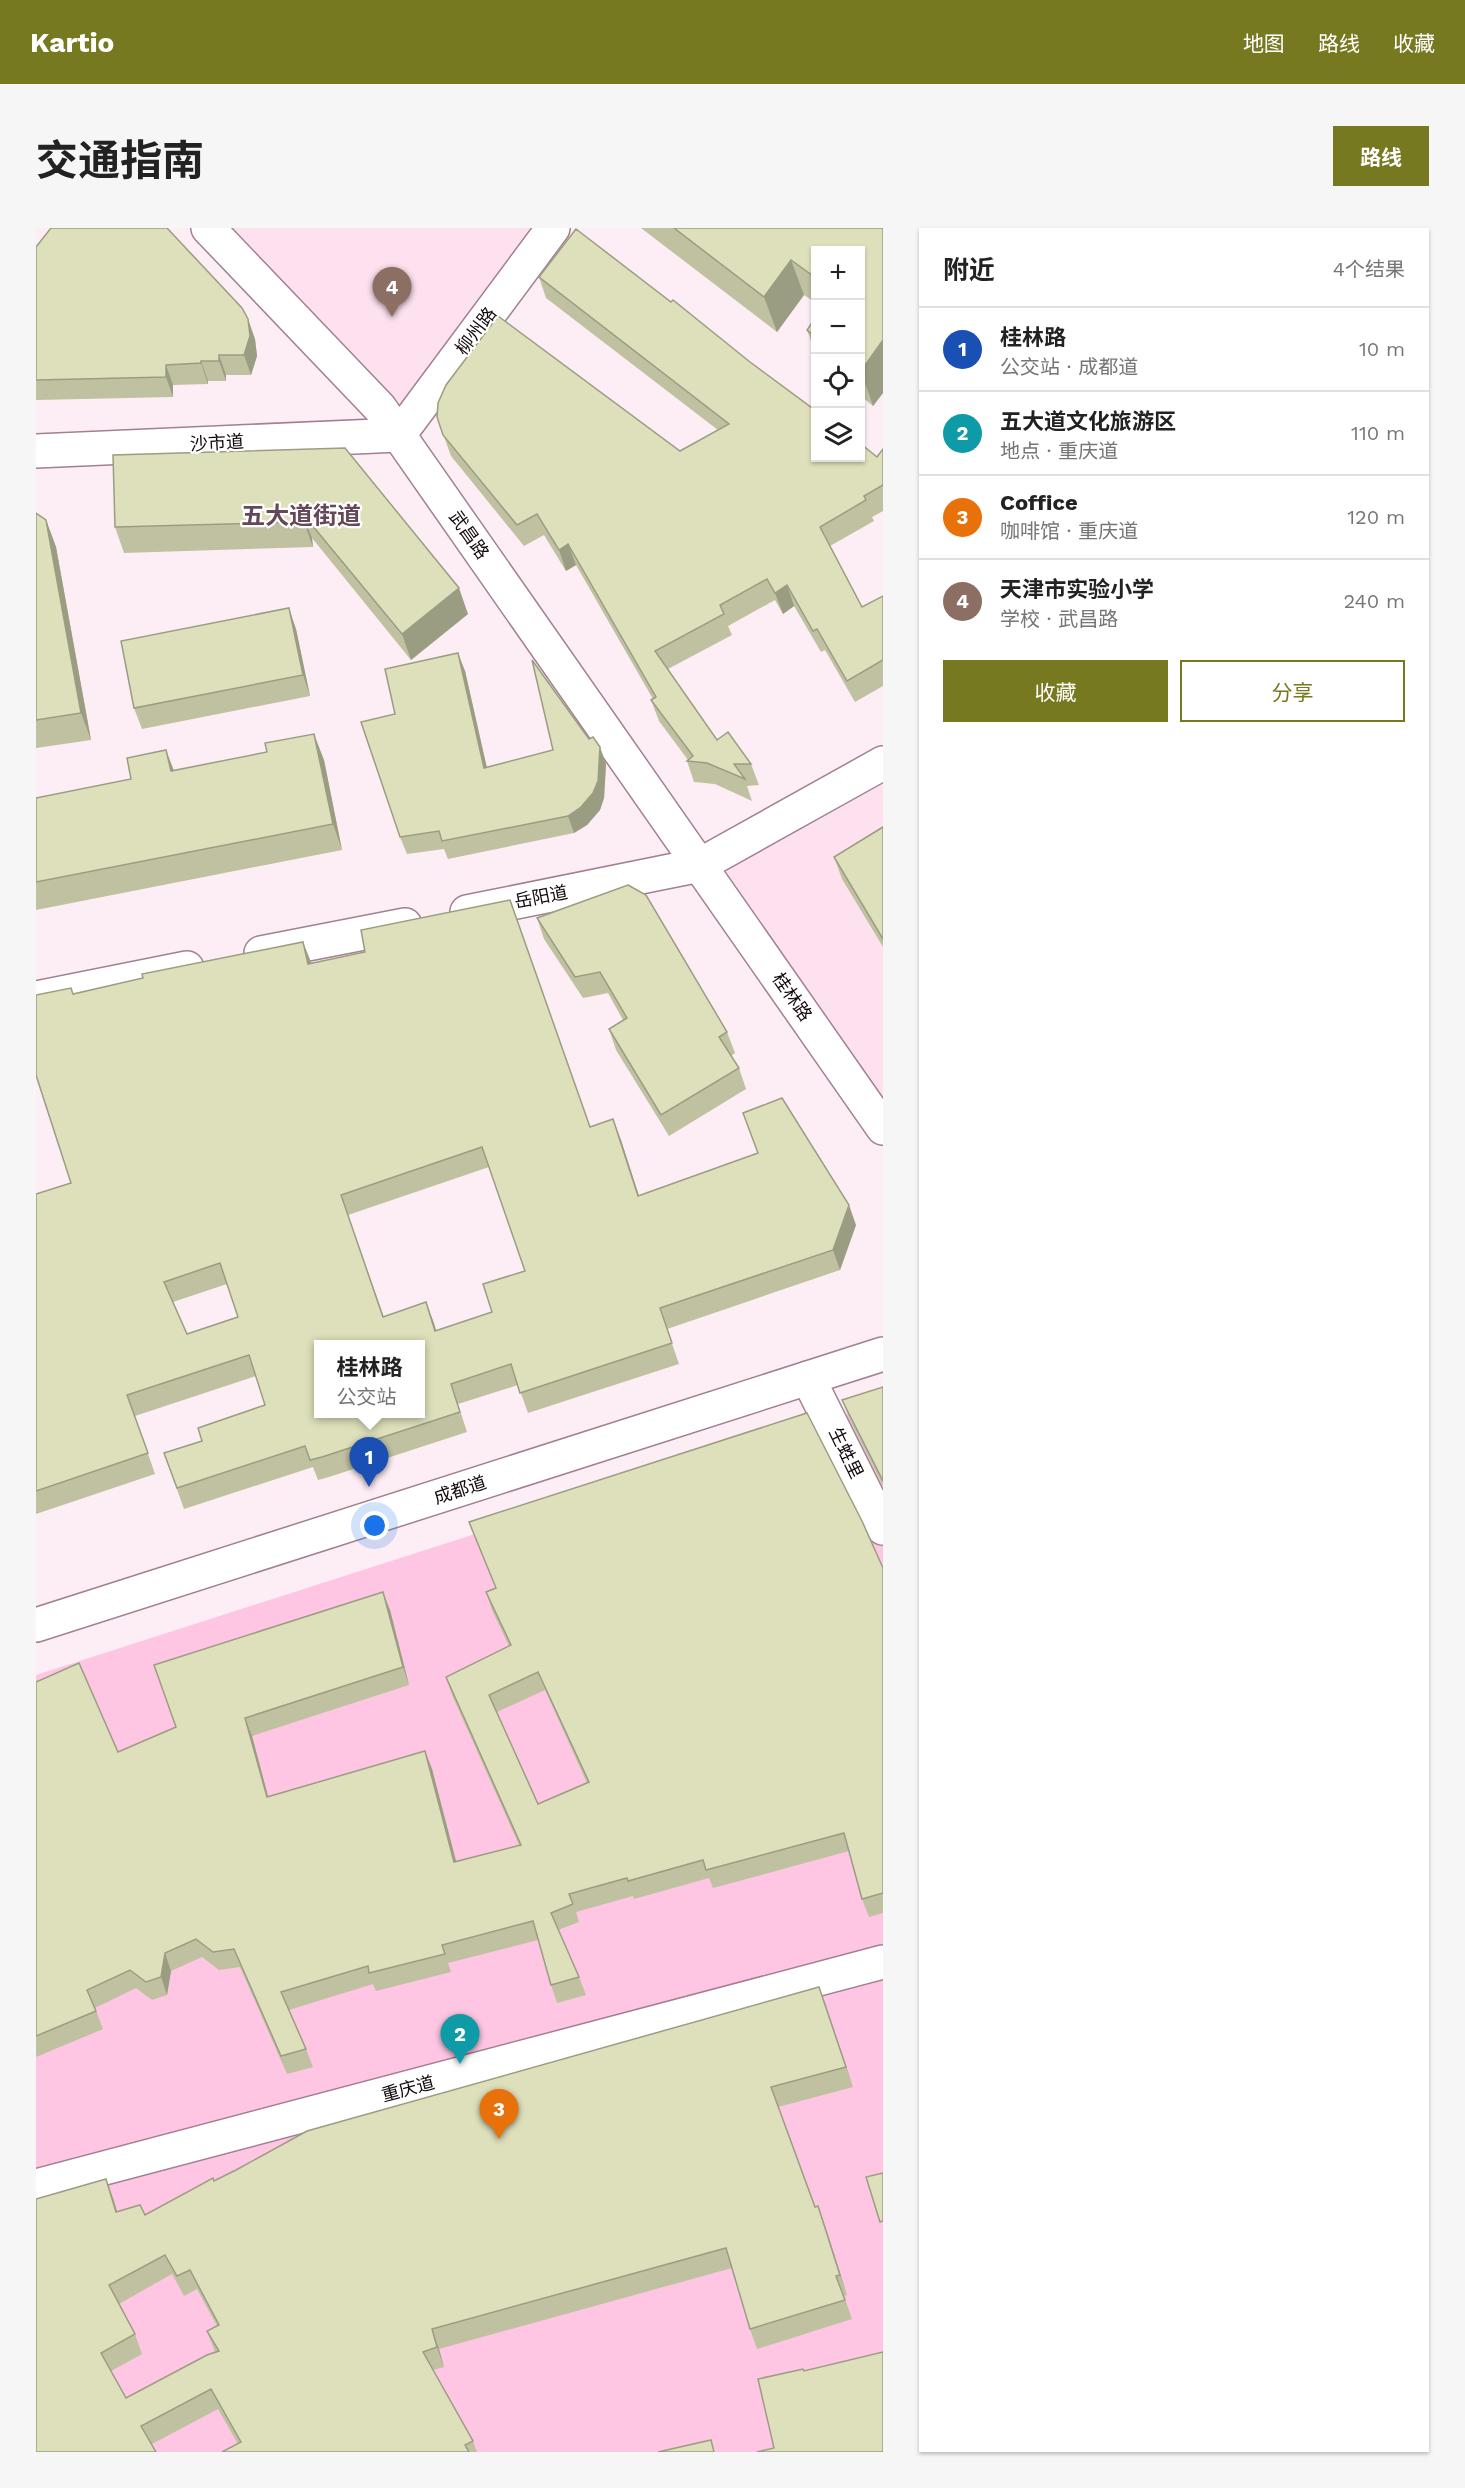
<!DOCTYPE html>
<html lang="zh">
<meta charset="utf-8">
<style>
:root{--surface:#fff;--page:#f6f6f6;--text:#222;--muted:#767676;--line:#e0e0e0;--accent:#777921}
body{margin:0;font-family:"Work Sans","Noto Sans SC",sans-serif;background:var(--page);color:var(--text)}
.controls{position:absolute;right:18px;top:18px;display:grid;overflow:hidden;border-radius:0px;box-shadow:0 2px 4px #0004}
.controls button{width:54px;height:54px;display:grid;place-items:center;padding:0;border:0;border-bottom:2px solid var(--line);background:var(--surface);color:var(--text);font:30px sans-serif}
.you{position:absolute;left:339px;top:1298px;width:21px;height:21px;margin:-15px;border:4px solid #fff;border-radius:50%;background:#1a73e8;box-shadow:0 0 0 9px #1a73e833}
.badge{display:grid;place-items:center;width:39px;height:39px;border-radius:50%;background:var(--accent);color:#fff;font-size:20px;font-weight:700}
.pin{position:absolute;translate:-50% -50px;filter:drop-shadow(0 2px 3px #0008)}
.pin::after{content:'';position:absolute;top:32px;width:21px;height:18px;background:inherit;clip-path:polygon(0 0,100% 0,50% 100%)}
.popup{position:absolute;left:278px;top:1112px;width:111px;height:78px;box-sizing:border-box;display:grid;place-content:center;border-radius:0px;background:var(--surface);filter:drop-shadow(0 2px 4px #0005);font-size:20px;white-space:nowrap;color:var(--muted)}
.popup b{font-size:22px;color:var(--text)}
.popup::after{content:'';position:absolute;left:50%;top:100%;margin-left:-12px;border:12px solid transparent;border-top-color:var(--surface)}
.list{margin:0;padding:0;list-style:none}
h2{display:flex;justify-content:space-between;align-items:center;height:78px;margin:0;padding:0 24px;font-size:26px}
h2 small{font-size:20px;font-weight:400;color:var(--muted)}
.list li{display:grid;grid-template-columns:39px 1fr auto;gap:18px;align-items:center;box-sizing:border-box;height:84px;padding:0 24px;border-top:2px solid var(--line)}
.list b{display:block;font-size:22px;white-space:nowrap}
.list p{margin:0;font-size:20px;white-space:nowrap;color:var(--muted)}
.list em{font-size:20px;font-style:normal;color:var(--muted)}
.actions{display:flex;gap:12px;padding:18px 24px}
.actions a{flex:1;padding:14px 0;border:2px solid var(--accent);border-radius:0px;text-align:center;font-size:21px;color:var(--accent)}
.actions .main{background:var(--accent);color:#fff}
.icon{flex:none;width:33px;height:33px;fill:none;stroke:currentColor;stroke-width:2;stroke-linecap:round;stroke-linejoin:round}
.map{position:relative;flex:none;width:847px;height:2224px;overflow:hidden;border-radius:0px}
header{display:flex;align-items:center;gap:36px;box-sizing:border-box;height:84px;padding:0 30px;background:var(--accent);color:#fff}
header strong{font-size:28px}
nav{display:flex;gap:33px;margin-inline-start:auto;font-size:21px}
.intro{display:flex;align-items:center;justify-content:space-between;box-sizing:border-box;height:144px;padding:0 36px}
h1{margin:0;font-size:42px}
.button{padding:15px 27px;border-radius:0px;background:var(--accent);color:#fff;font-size:21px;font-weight:700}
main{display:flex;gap:36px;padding:0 36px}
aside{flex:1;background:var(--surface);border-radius:0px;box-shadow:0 2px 4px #0004}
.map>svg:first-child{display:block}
.built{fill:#fee1ef}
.green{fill:#fec6e3}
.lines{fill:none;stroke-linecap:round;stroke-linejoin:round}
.minor-casing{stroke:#a28092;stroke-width:36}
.minor{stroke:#fff;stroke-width:33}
.wall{fill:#bfc1a1;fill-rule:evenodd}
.shaded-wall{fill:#9b9d83}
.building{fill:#dee0bb;stroke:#9b9d83;stroke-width:1.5;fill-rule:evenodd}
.labels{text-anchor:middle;stroke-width:4.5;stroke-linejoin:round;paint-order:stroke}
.street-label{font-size:18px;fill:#150910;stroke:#fff}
.district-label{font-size:24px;font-weight:bold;fill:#664757;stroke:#fff}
</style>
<header>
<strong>Kartio</strong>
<nav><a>地图</a><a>路线</a><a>收藏</a></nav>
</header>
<div class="intro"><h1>交通指南</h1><a class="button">路线</a></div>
<main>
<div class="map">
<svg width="847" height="2224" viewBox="0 0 847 2224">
<rect width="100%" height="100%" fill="#fdedf5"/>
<!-- built -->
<g class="built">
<path d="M193,0H497L367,178Z"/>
<path d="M847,544V880L681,638Z"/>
</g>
<!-- green -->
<path class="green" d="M847,1175V2224H0V1447Z"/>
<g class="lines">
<!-- minor casing -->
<g class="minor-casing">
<g id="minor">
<path d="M172,0L344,180L847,900"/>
<path d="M363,207L517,0"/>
<path d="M0,223L363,207"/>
<path d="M431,684L664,637L847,535"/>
<path d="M225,725L369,697"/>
<path d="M0,770L151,740"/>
<path d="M772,1150L847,1300"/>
<path d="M0,1397L847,1126"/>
<path d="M0,1958L847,1734"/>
</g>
</g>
<!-- minor -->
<use href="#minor" class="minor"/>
</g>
<!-- wall -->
<g class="wall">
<path d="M605,0H847V165L837,178L825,168V22H780V75L768,67L741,104Z"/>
<path d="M0,19L219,111L221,128L215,147H190V153H172V156L137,157V169L0,172Z"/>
<path d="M503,49L714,134L841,229L847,221V283L836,289L838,293L794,318L826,379L847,368V458L819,474L789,422L785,424L758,378L747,386L739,372L692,398L696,407L632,441L681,512L715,536L723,557L711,558L716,573L679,556L658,554L651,533L652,532L623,493L615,472L617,471L540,337L530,343L508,307L488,318L415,228L401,189L644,223L682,202L510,70Z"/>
<path d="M780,89V126L771,102Z"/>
<path d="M309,220L432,386L375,432L276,310L277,319L88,325L79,299Z"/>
<path d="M0,285L10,292L20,319L55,512L0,520Z"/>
<path d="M260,401L274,468L106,501L98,480Z"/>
<path d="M429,443L451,540L570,536L568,570L564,582L551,597L538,605L412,631L408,621L371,626L364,609L359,486Z"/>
<path d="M288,532L306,622L0,682V570L138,543Z"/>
<path d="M847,599V719L806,651L798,629Z"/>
<path d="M501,690L691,804L699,825L695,828L703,840L710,861L633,908L580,822L573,801L587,792L572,765L547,770L508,711Z"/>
<path d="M275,735L555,899L585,912L603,967L820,997L804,1042L631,1101L643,1136L492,1185L482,1157L422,1176L431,1204L293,1249L282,1252L277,1239L148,1281L128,1225L166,1213L229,1177L220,1148L99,1188L119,1246L0,1286V966L35,955L37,766ZM453,939L489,1043L456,1084L400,1103L390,1074L348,1089L312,987ZM191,1056L202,1089L151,1106L137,1074Z"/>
<path d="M847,1159V1258L813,1190L806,1172Z"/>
<path d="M433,1294L847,1340V1685L833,1689L826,1671L813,1623L677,1660L673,1650L598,1671L597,1668L540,1684L543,1694L522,1702L543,1749L550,1767L521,1775L515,1757L502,1712L412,1735L415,1744L340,1763L337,1756L253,1782L270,1821L277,1839L251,1846L204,1739L183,1742L166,1729L135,1743L131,1767L116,1772L100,1760L59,1780L67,1801L0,1829V1454L82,1524L140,1499L354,1382L373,1457L216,1508L232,1568L396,1541L420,1634L483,1617L416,1467L410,1449L473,1418L456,1382L450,1364L460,1360ZM509,1462L551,1555L502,1576L461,1484Z"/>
<path d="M790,1778L817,1859L742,1879L779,1979L782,1978L789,1998L811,2067L808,2068L816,2091L721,2121L714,2101L696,2040L403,2121L408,2139L397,2142L437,2213L441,2224H186L202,2216L182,2181L116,2216L0,2224L77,1970L81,1983L109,1987L178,1953ZM136,2046L148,2068L161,2061L181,2098L171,2103L179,2124L90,2170L75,2143L106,2126L99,2106L83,2076Z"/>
</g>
<!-- shaded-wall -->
<g class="shaded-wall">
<path d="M755,32L768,67L741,104L728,69Z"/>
<path d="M212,91L219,111L221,128L215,147L208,127Z"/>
<path d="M847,112V165L837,178L825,143Z"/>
<path d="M183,127L190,147V153L183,133Z"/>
<path d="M165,133L172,153V156L165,135Z"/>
<path d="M130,137L137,157V169L130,149Z"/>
<path d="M266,285L276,310L277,319L268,294Z"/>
<path d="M10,292L20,319L55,512L45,485Z"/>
<path d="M532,316L540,337L530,343L523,322Z"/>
<path d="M751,357L758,378L747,386L739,365Z"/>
<path d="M423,360L432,386L375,432L366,406Z"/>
<path d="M253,380L260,401L274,468L267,447Z"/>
<path d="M422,425L429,443L455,558L448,540Z"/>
<path d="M278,506L288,532L306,622L297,596Z"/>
<path d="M564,519L570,536L568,570L564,582L551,597L538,605L532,588Z"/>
<path d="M130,522L140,548L135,543Z"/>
<path d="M267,714L275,734L279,756L272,736Z"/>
<path d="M577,891L585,912L609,988L602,968Z"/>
<path d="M813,977L820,997L804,1042L797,1022Z"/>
<path d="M390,1074L398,1095L406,1123L399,1103Z"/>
<path d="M347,1364L354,1382L373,1457L367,1439Z"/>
<path d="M209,1490L216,1508L237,1587L231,1569Z"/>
<path d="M389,1523L396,1541L425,1652L418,1634Z"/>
<path d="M129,1725L135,1743L131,1767L125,1749Z"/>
<path d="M783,1759L790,1778L817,1859L810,1839Z"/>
<path d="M70,1951L77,1970L87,2004L80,1984Z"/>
<path d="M782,1978L789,1998L811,2067L804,2047Z"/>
<path d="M396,2101L403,2121L408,2139L401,2119Z"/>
</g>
<!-- building -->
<g class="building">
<path d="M15,0H131L206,80L212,91L214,108L208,127H183V133H165V135L130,137V149L0,152V19Z"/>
<path d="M638,0H847V112L825,143V22H780V50L755,32L728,69Z"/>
<path d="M540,1L635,74L637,72L714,134L780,183V230H825V216L841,229L847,221V257L828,268L830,272L784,299L826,379L847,368V432L811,453L781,401L777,403L751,357L739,365L731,351L684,377L688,386L619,423L681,512L692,504L715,536H698L709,551L671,535L651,533L657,528L615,472L620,469L532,316L523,322L501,286L481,297L407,207L401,189L402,175L410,157L462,88L644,223L693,196L503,49Z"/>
<path d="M780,89V109L771,102Z"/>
<path d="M309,220L423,360L366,406L266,285L268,294L79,299L77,227Z"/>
<path d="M0,285L10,292L45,485L0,492Z"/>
<path d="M253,380L267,447L98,480L85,413Z"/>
<path d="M422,425L448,540L517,522L496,432L553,511L557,509L564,519L562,553L557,565L545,579L532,588L406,613L403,603L364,609L325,494L359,486L349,441Z"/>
<path d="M278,506L297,596L0,654V570L95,551L91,530L130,522L135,543L231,524L229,515Z"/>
<path d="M847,599V711L798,629Z"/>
<path d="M592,657L610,667L691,804L683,809L703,840L625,887L573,801L591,790L564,744L539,749L501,690Z"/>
<path d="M474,672L554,899L577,891L602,968L722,925L707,885L746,870L813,977L797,1022L624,1080L636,1115L484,1165L475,1136L415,1156L424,1184L286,1229L274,1232L269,1218L141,1260L128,1225L166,1213L162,1200L229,1177L213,1127L91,1167L112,1225L0,1263V966L35,955L0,847V767L35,760L37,766L107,750L106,746L267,714L272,736L329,724L325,702ZM446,919L489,1043L447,1056L456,1084L399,1103L390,1074L347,1089L305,967ZM184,1035L202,1089L151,1106L128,1054ZM282,1116H384V1185H282Z"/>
<path d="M847,1159V1253L806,1172Z"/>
<path d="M771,1185L826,1293L847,1340V1665L826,1671L808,1605L670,1642L667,1632L592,1653L591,1650L533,1666L537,1676L515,1685L543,1749L515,1757L497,1693L406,1717L409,1726L333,1745L332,1738L245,1764L270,1821L245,1828L198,1721L177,1724L160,1711L129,1725L125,1749L110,1754L94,1742L51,1762L60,1783L0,1808V1454L43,1435L82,1524L140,1499L118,1437L347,1364L367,1439L209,1490L231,1569L389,1523L418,1634L485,1617L410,1449L475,1417L450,1364L460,1360L433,1294ZM502,1444L553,1554L502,1576L453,1467Z"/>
<path d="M783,1759L810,1839L735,1859L779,1979L782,1978L804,2047L800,2048L809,2072L714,2101L690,2020L396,2101L401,2119L387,2124L437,2213L429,2217L433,2224H186L205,2214L175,2161L105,2198L120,2224H0V1971L70,1951L80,1984L104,1977L109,1987L177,1950L178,1953L200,1942L271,1903ZM129,2027L141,2048L154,2042L183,2097L171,2103L183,2123L171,2127L90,2170L65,2125L99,2106L73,2057Z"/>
<path d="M847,1945V1993L844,1994L830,1949Z"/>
<path d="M847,2124V2224H721L738,2220L722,2151L767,2141L768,2143Z"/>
<path d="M675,2212L678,2224H622Z"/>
</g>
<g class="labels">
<!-- street labels -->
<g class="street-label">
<text transform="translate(440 103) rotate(-53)" y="6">柳州路</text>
<text transform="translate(181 215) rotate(-3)" y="6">沙市道</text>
<text transform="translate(433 307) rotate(55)" y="6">武昌路</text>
<text transform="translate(505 669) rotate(-11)" y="6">岳阳道</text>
<text transform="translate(756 769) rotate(55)" y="6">桂林路</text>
<text transform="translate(810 1225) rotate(64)" y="6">生﨡里</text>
<text transform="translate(424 1262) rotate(-18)" y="6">成都道</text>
<text transform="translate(372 1861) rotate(-15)" y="6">重庆道</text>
</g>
<!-- district labels -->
<g class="district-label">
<text x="265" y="296">五大道街道</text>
</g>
</g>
</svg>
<div class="controls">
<button>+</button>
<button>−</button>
<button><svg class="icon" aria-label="locate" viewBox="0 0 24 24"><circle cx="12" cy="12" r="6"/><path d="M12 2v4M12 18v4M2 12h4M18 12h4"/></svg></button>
<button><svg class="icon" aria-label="layers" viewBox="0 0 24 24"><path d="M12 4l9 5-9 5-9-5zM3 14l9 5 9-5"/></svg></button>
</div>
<div class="you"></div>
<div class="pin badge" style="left:333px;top:1259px;background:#1a4fb4">1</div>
<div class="popup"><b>桂林路</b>公交站</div>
<div class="pin badge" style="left:424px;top:1836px;background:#0f9aa8">2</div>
<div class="pin badge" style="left:463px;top:1911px;background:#e8710a">3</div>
<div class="pin badge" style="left:356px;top:89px;background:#8d6e63">4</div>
</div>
<aside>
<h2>附近<small>4个结果</small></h2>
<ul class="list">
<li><span class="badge" style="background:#1a4fb4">1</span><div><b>桂林路</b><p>公交站 · 成都道</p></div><em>10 m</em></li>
<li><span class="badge" style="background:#0f9aa8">2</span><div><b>五大道文化旅游区</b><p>地点 · 重庆道</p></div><em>110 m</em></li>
<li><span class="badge" style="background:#e8710a">3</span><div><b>Coffice</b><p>咖啡馆 · 重庆道</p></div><em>120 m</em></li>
<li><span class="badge" style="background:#8d6e63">4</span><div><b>天津市实验小学</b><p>学校 · 武昌路</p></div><em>240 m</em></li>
</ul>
<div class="actions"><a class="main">收藏</a><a>分享</a></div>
</aside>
</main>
